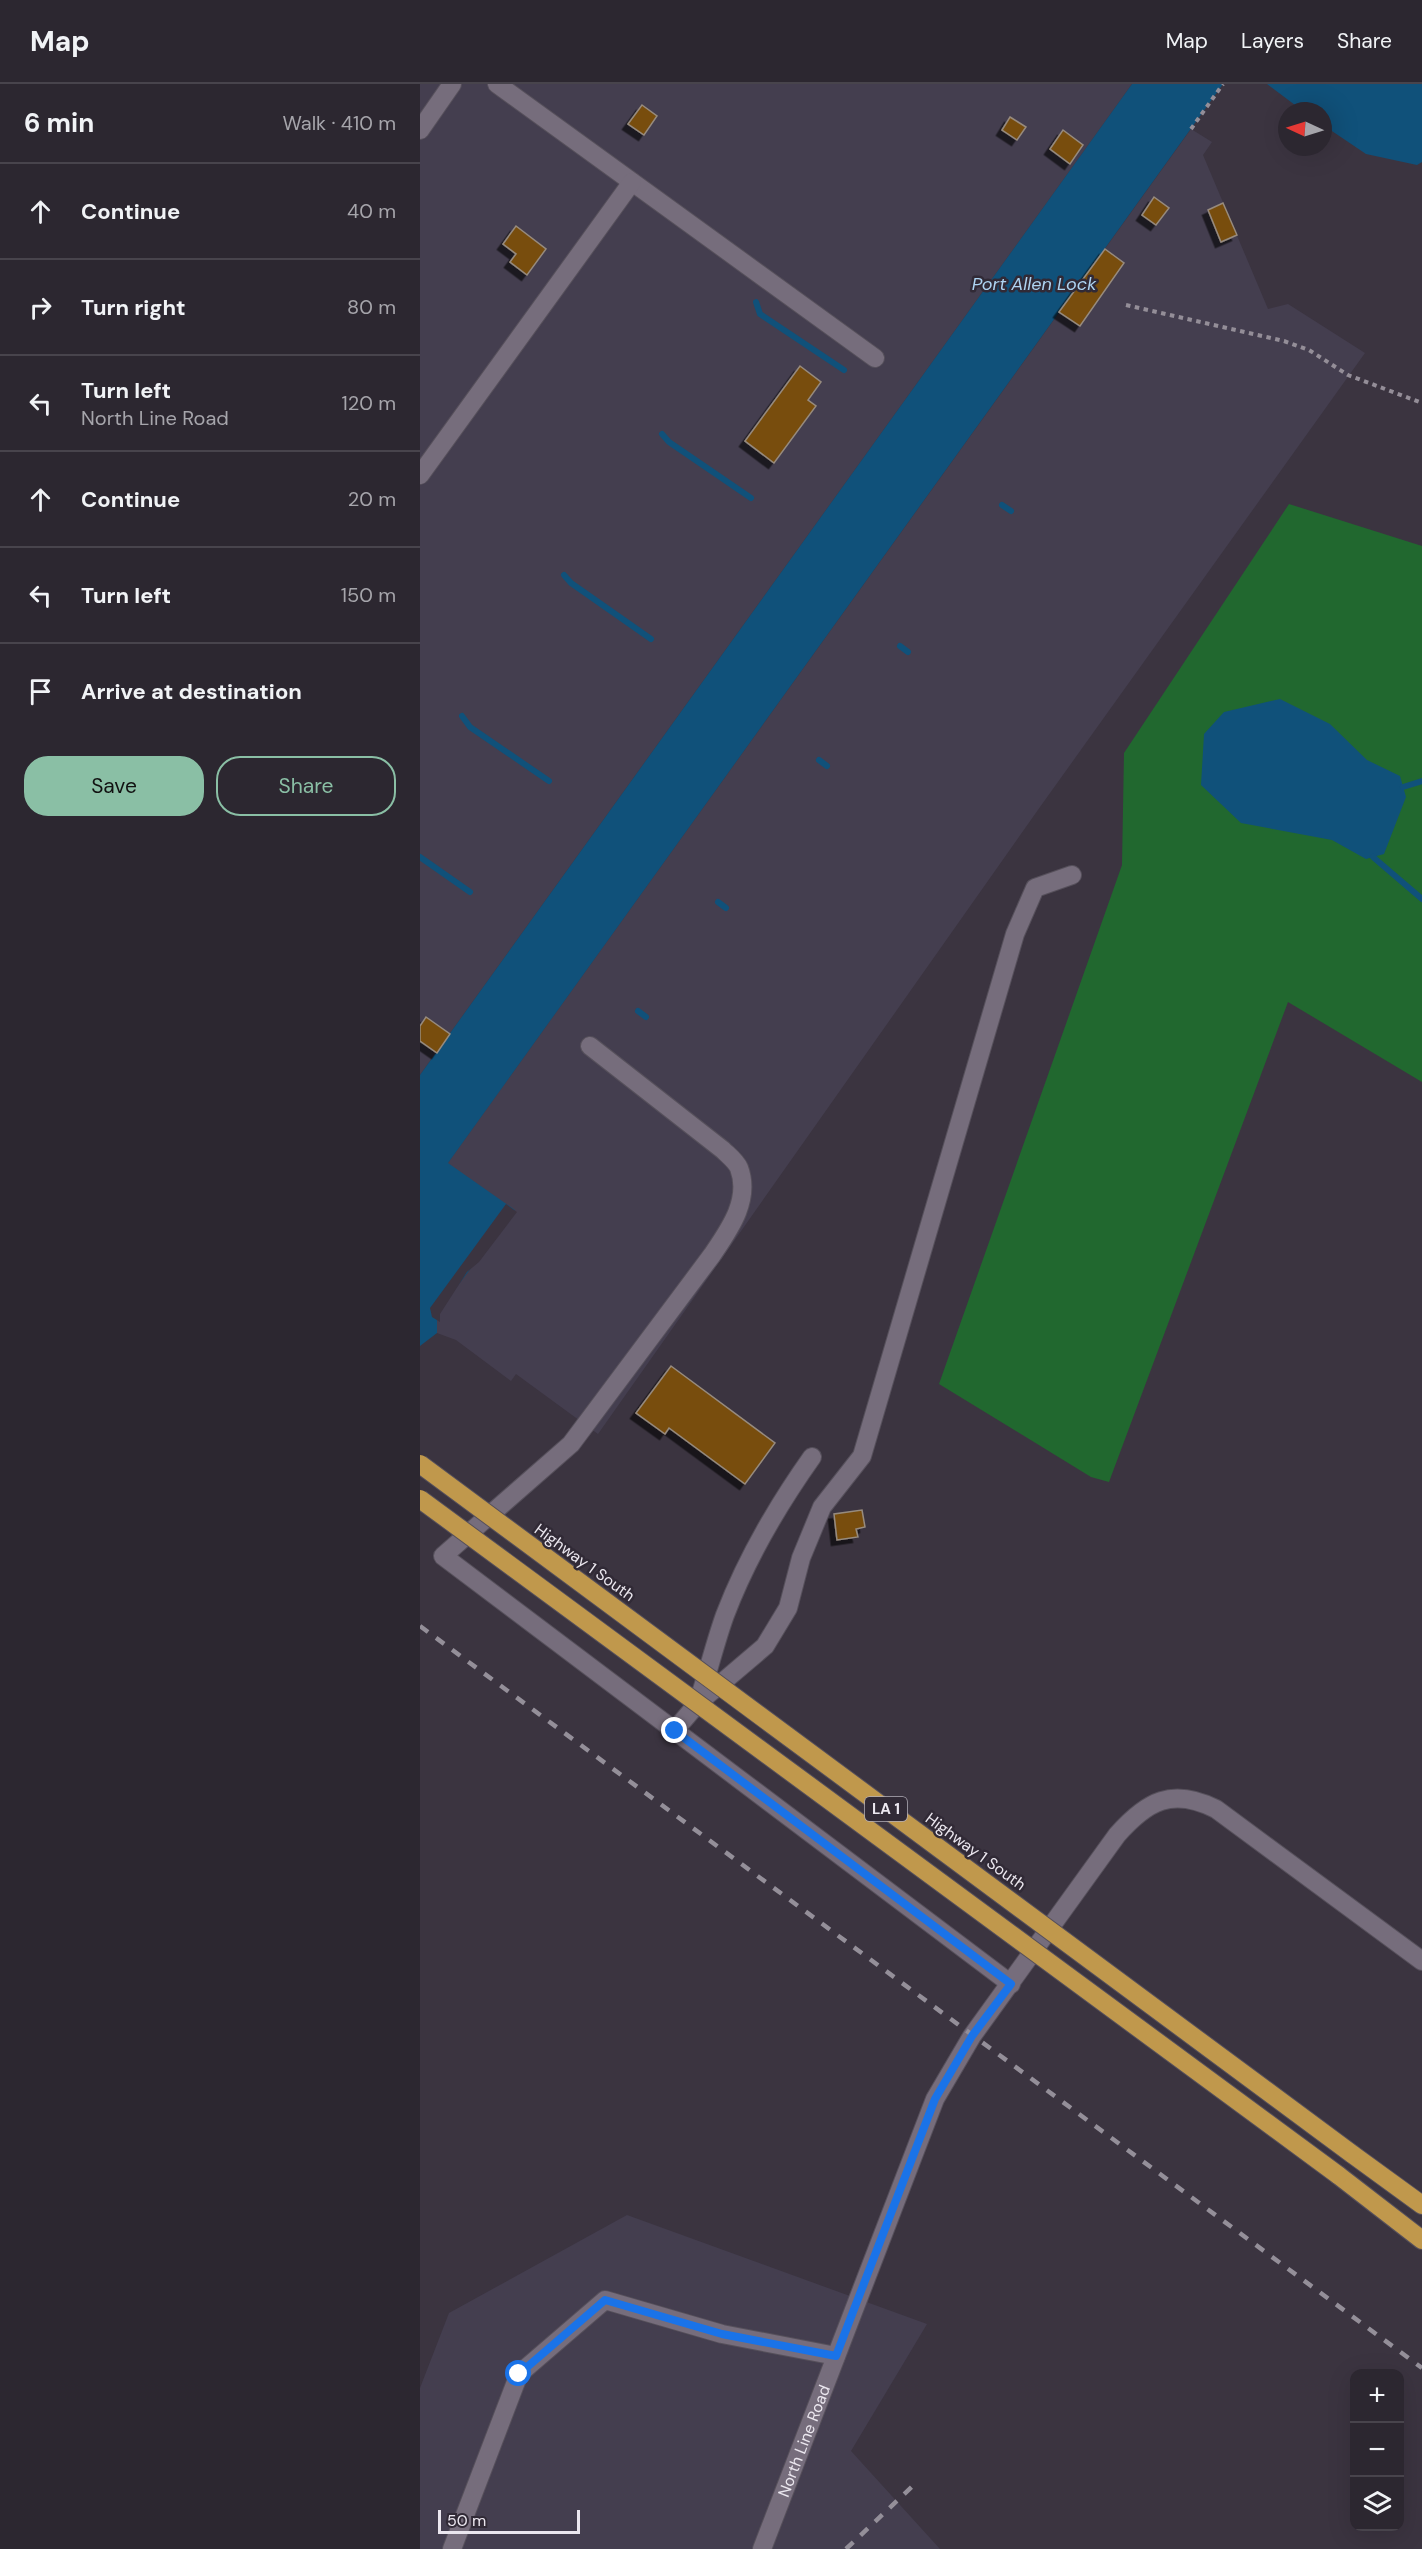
<!DOCTYPE html>
<meta charset="utf-8">
<style>
:root{--surface:#2c2730;--page:#342f38;--text:#f1f3f6;--muted:#a6a5ab;--line:#48444c;--accent:#8abfa5}
body{margin:0;font-family:"DM Sans",sans-serif;background:var(--page);color:var(--text)}
.controls{position:absolute;right:18px;bottom:18px;display:grid;overflow:hidden;border-radius:12px;box-shadow:0 6px 24px #0002}
.controls button{width:54px;height:54px;display:grid;place-items:center;padding:0;border:0;border-bottom:2px solid var(--line);background:var(--surface);color:var(--text);font:30px sans-serif}
.compass{position:absolute;left:858px;top:18px;width:54px;height:54px;border-radius:50%;background:var(--surface);box-shadow:0 6px 24px #0002;rotate:274deg}
.scale{position:absolute;left:18px;bottom:15px;width:142px;box-sizing:border-box;padding-left:6px;border:3px solid #ebe7ef;border-top:0;font-size:16px;line-height:21px;white-space:nowrap;color:#ebe7ef;-webkit-text-stroke:4px #312a36;paint-order:stroke}
.stop{position:absolute;width:18px;height:18px;margin:-14px;border:4px solid #1a73e8;border-radius:50%;background:#fff}
.stop.end{background:#1a73e8;border-color:#fff;box-shadow:0 2px 6px #0008}
.list{margin:0;padding:0;list-style:none}
h2{display:flex;justify-content:space-between;align-items:center;height:78px;margin:0;padding:0 24px;font-size:26px}
h2 small{font-size:20px;font-weight:400;color:var(--muted)}
.list li{display:grid;grid-template-columns:39px 1fr auto;gap:18px;align-items:center;box-sizing:border-box;height:96px;padding:0 24px;border-top:2px solid var(--line)}
.list b{display:block;font-size:22px;white-space:nowrap}
.list p{margin:0;font-size:20px;white-space:nowrap;color:var(--muted)}
.list em{font-size:20px;font-style:normal;color:var(--muted)}
.actions{display:flex;gap:12px;padding:18px 24px}
.actions a{flex:1;padding:14px 0;border:2px solid var(--accent);border-radius:24px;text-align:center;font-size:21px;color:var(--accent)}
.actions .main{background:var(--accent);color:#111}
.icon{flex:none;width:33px;height:33px;fill:none;stroke:currentColor;stroke-width:2;stroke-linecap:round;stroke-linejoin:round}
.map{position:relative;flex:none;width:1002px;height:2465px;overflow:hidden}
header{display:flex;align-items:center;gap:36px;box-sizing:border-box;height:84px;padding:0 30px;background:var(--surface);border-bottom:2px solid var(--line)}
header strong{font-size:28px}
nav{display:flex;gap:33px;margin-inline-start:auto;font-size:21px}
main{display:flex}
aside{flex:1;background:var(--surface)}
.map>svg:first-child{display:block}
.industrial{fill:#443e4f}
.green{fill:#21682f}
.water{fill:#10517a}
.pier{fill:#3b3440}
.lines{fill:none;stroke-linecap:round;stroke-linejoin:round}
.stream{stroke:#10517a;stroke-width:6}
.building{fill:#784e0f;stroke:#978b7e;stroke-width:1.5;filter:url(#shadow)}
.minor-casing{stroke:#56505b;stroke-width:20}
.highway-casing{stroke:#56505b;stroke-width:20}
.path{stroke:#948e98;stroke-width:4;stroke-dasharray:4.5 4.5;stroke-linecap:butt}
.minor{stroke:#766d7c;stroke-width:18}
.highway{stroke:#c0984c;stroke-width:18}
.rail{stroke:#948f99;stroke-width:4.5;stroke-dasharray:10 10;stroke-linecap:butt}
.highway-bridge-casing{stroke:#56505b;stroke-width:20;stroke-linecap:butt}
.highway-bridge{stroke:#c0984c;stroke-width:18}
.route{stroke:#1a73e8;stroke-width:8}
.labels{text-anchor:middle;stroke-width:5;stroke-linejoin:round;paint-order:stroke}
.shield{fill:#312a36;stroke:#b3aeb8;stroke-width:1.5}
.shield-label{font-size:15px;font-weight:bold;fill:#ebe7ef}
.street-label{font-size:16px;fill:#ebe7ef;stroke:#312a36}
.water-label{font-size:18px;font-style:italic;fill:#aed4f2;stroke:#312a36}
</style>
<header>
<strong>Map</strong>
<nav><a>Map</a><a>Layers</a><a>Share</a></nav>
</header>
<main>
<aside>
<h2>6 min<small>Walk · 410 m</small></h2>
<ul class="list">
<li><svg class="icon" aria-label="ahead" viewBox="0 0 24 24"><path d="M12 20V5M6 11l6-6 6 6"/></svg><div><b>Continue</b></div><em>40 m</em></li>
<li><svg class="icon" aria-label="right" viewBox="0 0 24 24"><path d="M7 20v-9h11M14 6l5 5-5 5"/></svg><div><b>Turn right</b></div><em>80 m</em></li>
<li><svg class="icon" aria-label="left" viewBox="0 0 24 24"><path d="M17 20v-9H6M10 6l-5 5 5 5"/></svg><div><b>Turn left</b><p>North Line Road</p></div><em>120 m</em></li>
<li><svg class="icon" aria-label="ahead" viewBox="0 0 24 24"><path d="M12 20V5M6 11l6-6 6 6"/></svg><div><b>Continue</b></div><em>20 m</em></li>
<li><svg class="icon" aria-label="left" viewBox="0 0 24 24"><path d="M17 20v-9H6M10 6l-5 5 5 5"/></svg><div><b>Turn left</b></div><em>150 m</em></li>
<li><svg class="icon" aria-label="arrive" viewBox="0 0 24 24"><path d="M6 21V4h12l-3 4 3 4H6"/></svg><div><b>Arrive at destination</b></div></li>
</ul>
<div class="actions"><a class="main">Save</a><a>Share</a></div>
</aside>
<div class="map">
<svg width="1002" height="2465" viewBox="0 0 1002 2465">
<defs>
<filter id="shadow"><feDropShadow dx="-5.5" dy="5.5" stdDeviation="0" flood-color="#0009"/></filter>
</defs>
<rect width="100%" height="100%" fill="#3b3440"/>
<!-- industrial -->
<g class="industrial">
<path d="M0,0H712L0,991Z"/>
<path d="M771,45L792,58L783,71L848,225L868,220L945,269L620,723L178,1350L96,1290L91,1297L36,1256L17,1249V1229L94,1127L27,1080Z"/>
<path d="M207,2131L507,2240L431,2367L520,2465H0V2304L29,2229Z"/>
</g>
<!-- green -->
<path class="green" d="M869,420L1002,462V998L868,918L689,1398L671,1393L519,1300L702,781L704,669Z"/>
<!-- water -->
<g class="water">
<path d="M712,0H803L28,1079L95,1126L17,1229V1249L0,1262V991Z"/>
<path d="M847,0H1002V78L997,81L946,70L903,41V27H883Z"/>
<path d="M860,615L910,640L947,676L980,692L986,713L964,770L946,775L912,756L821,739L781,701L784,650L804,628Z"/>
</g>
<!-- pier -->
<path class="pier" d="M86,1120L97,1128L59,1178L47,1188L20,1230V1238L12,1233L10,1224Z"/>
<g class="lines">
<!-- stream -->
<g class="stream">
<path d="M336,218L340,230L424,286"/>
<path d="M242,350L249,358L331,414"/>
<path d="M582,421L591,427"/>
<path d="M144,491L151,499L231,555"/>
<path d="M480,562L488,568"/>
<path d="M42,632L50,643L129,697"/>
<path d="M399,676L407,682"/>
<path d="M983,703L1002,697"/>
<path d="M0,773L50,808"/>
<path d="M953,773L1002,815"/>
<path d="M298,818L306,824"/>
<path d="M218,927L226,933"/>
</g>
</g>
<!-- building -->
<g class="building">
<path d="M222,21L237,32L224,51L208,40Z"/>
<path d="M590,33L606,43L597,56L582,46Z"/>
<path d="M643,46L663,61L650,80L630,65Z"/>
<path d="M734,113L749,124L736,141L722,131Z"/>
<path d="M803,119L817,151L801,158L788,126Z"/>
<path d="M96,142L126,165L107,191L90,178L96,170L83,160Z"/>
<path d="M685,165L704,179L660,242L639,228Z"/>
<path d="M380,282L401,298L388,316L396,322L354,379L325,357Z"/>
<path d="M6,933L30,950L17,969L0,957V942Z"/>
<path d="M251,1282L355,1359L325,1400L249,1344L245,1350L216,1329Z"/>
<path d="M442,1426L445,1443L436,1445L438,1453L417,1456L414,1430Z"/>
</g>
<g class="lines">
<!-- minor casing -->
<g class="minor-casing">
<g id="minor">
<path d="M77,0L455,274"/>
<path d="M0,46L32,0"/>
<path d="M0,391L212,98"/>
<path d="M170,962L303,1066C308,1071 316,1077 319,1084C331,1116 309,1146 292,1171L151,1360L23,1472L591,1900"/>
<path d="M282,1606C290,1581 296,1556 305,1531C326,1476 358,1421 392,1373"/>
<path d="M255,1646L278,1619L345,1562L368,1524L381,1474L402,1423L442,1372L595,850L615,804L652,791"/>
<path d="M32,2465L99,2290L185,2216L302,2250L416,2272"/>
<path id="s1" d="M342,2465L515,2015L552,1952L697,1751C727,1717 752,1703 796,1725L1002,1877"/>
</g>
</g>
<!-- highway casing -->
<g class="highway-casing">
<g id="highway">
<path d="M932,2070L1002,2121"/>
<path d="M918,2091L1002,2156"/>
</g>
</g>
<!-- path -->
<g class="path">
<path d="M771,45L803,0"/>
<path d="M706,221L864,257L889,266L928,291L1002,319"/>
</g>
<!-- minor -->
<use href="#minor" class="minor"/>
<!-- highway -->
<use href="#highway" class="highway"/>
<!-- rail -->
<g class="rail">
<path d="M0,1542L1002,2284"/>
<path d="M426,2465L497,2398"/>
</g>
<!-- highway-bridge casing -->
<g class="highway-bridge-casing">
<g id="highway-bridge">
<path d="M0,1380L932,2070"/>
<path d="M0,1415L918,2091"/>
</g>
</g>
<!-- highway-bridge -->
<use href="#highway-bridge" class="highway-bridge"/>
</g>
<g class="lines">
<!-- route -->
<path class="route" d="M99,2290L185,2216L302,2250L416,2272L515,2015L552,1952L591,1900L255,1647"/>
</g>
<g class="labels">
<!-- shield labels -->
<rect class="shield" x="445" y="1713" width="42" height="24" rx="4.5"/>
<g class="shield-label">
<text x="466" y="1730">LA 1</text>
</g>
<!-- street labels -->
<g class="street-label">
<text transform="translate(165 1478) rotate(36)" y="6">Highway 1 South</text>
<text transform="translate(556 1767) rotate(36)" y="6">Highway 1 South</text>
<text dy="6" stroke="none"><textPath href="#s1" startOffset="116">North Line Road</textPath></text>
</g>
<!-- water labels -->
<g class="water-label">
<text x="614" y="206">Port Allen Lock</text>
</g>
</g>
</svg>
<div class="controls">
<button>+</button>
<button>−</button>
<button><svg class="icon" aria-label="layers" viewBox="0 0 24 24"><path d="M12 4l9 5-9 5-9-5zM3 14l9 5 9-5"/></svg></button>
</div>
<svg class="compass" viewBox="-18 -18 36 36"><path d="M0-13l5 13h-10z" fill="#e53935"/><path d="M0 13l5-13h-10z" fill="#a6a5ab"/></svg>
<div class="scale">50 m</div>
<div class="stop" style="left:99px;top:2290px"></div>
<div class="stop end" style="left:255px;top:1647px"></div>
</div>
</main>
